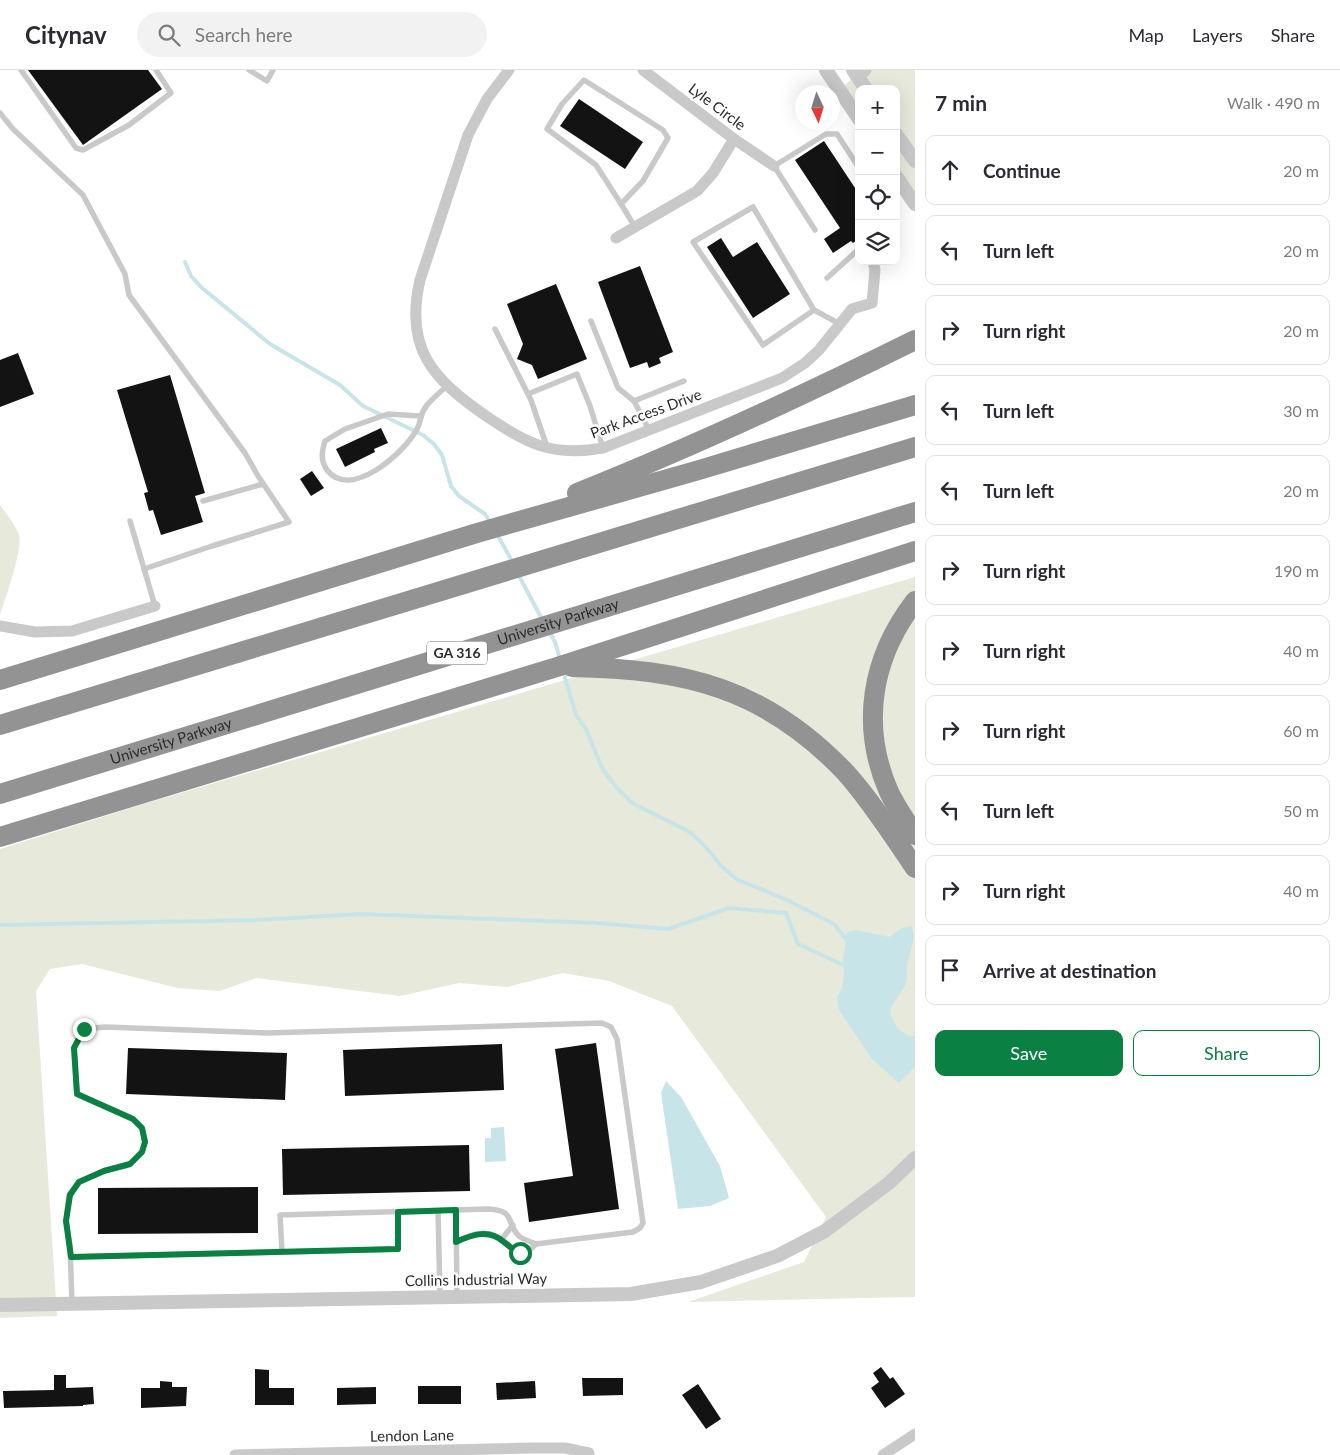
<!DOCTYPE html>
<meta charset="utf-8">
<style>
:root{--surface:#fff;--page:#f2f2f3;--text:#2b2b33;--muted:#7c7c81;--line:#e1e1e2;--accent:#0b8043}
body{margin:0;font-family:Lato,sans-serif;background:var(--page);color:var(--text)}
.controls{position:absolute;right:15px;top:15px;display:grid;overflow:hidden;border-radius:10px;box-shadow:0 5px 20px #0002}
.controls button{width:45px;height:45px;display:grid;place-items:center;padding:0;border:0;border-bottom:1px solid var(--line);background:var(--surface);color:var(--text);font:25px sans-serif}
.compass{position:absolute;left:795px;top:15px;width:45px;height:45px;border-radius:50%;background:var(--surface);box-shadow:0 5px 20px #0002;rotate:176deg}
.stop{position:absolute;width:15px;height:15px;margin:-11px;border:4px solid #0b8043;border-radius:50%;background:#fff}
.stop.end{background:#0b8043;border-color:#fff;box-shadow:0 1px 5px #0008}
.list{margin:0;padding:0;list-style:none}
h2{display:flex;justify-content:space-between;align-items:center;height:65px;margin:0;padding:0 20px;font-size:21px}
h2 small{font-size:16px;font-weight:400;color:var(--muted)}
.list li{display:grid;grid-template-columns:32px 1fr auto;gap:15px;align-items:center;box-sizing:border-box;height:70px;margin:0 10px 10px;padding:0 10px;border:1px solid var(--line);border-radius:10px}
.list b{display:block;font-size:19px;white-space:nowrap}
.list em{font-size:16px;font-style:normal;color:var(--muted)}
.actions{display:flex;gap:10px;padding:15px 20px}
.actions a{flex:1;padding:11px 0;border:1px solid var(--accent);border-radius:10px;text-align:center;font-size:18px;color:var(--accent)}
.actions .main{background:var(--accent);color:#fff}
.icon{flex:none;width:28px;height:28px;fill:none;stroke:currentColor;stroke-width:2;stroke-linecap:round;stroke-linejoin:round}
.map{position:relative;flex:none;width:915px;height:1385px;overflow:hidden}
header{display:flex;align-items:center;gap:30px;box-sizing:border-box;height:70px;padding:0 25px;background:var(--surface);border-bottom:1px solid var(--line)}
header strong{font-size:24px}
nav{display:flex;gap:28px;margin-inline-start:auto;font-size:18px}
.search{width:350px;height:45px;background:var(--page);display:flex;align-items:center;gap:12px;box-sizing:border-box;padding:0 18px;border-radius:28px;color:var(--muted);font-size:19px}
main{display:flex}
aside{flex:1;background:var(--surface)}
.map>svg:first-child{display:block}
.green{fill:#e7e9da}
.water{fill:#c7e5e8}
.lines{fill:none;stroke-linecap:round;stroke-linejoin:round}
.stream{stroke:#c7e5e8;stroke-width:4}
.building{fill:#131313}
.service{stroke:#c9c9c9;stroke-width:5.5}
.minor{stroke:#c9c9c9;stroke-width:11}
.tertiary{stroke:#c9c9c9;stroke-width:14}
.motorway{stroke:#939393;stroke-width:20}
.route{stroke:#0b8043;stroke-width:6}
.labels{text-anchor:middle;stroke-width:5;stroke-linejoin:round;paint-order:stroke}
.shield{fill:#fff;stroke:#6b6b6b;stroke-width:1}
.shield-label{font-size:14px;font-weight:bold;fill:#2c2c2c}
.street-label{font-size:15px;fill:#2c2c2c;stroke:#fff}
</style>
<header>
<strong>Citynav</strong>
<div class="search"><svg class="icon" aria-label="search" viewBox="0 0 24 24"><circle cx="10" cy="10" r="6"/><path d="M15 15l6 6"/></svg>Search here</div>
<nav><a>Map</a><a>Layers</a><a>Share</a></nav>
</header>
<main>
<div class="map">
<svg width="915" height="1385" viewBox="0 0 915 1385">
<rect width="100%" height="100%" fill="#fff"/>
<!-- green -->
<g class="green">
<path d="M860,0H915V125L896,99V19H859V46L840,20Z"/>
<path d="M0,435C5,442 17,457 19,465C23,480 5,529 0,545Z"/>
<path d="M915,507V1227L688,1232L804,1192L826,1147L672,936L609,911L563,903L507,917L459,913L400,926L256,908L220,921L177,918L82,894L50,899L36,921L57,1246L0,1248V779L140,735Z"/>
</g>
<!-- water -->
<g class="water">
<path d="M912,856L914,867L907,896V908L905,916L891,937L890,944L898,959L910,967L915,965V997L899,1013L872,989L839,940L837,928L842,918L844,906L843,890L847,862L856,860L889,867L902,858Z"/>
<path d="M666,1011L681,1027L720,1096L729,1128L710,1136L678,1139L661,1023Z"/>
<path d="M504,1057L506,1091L485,1092V1068H491V1058Z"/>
</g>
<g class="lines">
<!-- stream -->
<g class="stream">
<path d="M185,192L191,206L201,217L270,274L340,315L363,336L423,365L434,374L442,385L451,416L459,426L485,444L491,454"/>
<path d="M497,464L513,493"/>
<path d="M518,504L543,551"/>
<path d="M549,561L555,572L560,589"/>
<path d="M563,601L576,645L586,659L602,698L616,717L632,733L690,762L707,778L721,796L738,810L785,829L834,854L846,869"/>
<path d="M0,855L256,850L361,844L597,853L668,859L729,838L786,843L798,874L843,895"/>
</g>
</g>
<!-- building -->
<g class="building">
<path d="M28,0H148L162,19L83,75Z"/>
<path d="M579,29L643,72L625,99L560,56Z"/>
<path d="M824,71L859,124V169L853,173L851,171L833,183L824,169L840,158L795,90Z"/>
<path d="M721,168L733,187L757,172L790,224L753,248L707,177Z"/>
<path d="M640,196L673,282L659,288L661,293L649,298L647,292L630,298L598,212Z"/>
<path d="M556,214L587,289L538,309L532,295L517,289L523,274L507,234Z"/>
<path d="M18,283L34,324L0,337V290Z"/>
<path d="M170,305L205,423L195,426L203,452L161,465L153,440L149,441L144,423L148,422L117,320Z"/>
<path d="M381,358L388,373L374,379L375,382L345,397L336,379Z"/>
<path d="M312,401L324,418L311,426L300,409Z"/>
<path d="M596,973L619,1139L529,1152L524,1113L573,1106L555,979Z"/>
<path d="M502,974L504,1020L345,1026L343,980Z"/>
<path d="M128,978L287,983L285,1030L126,1024Z"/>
<path d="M469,1075L470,1121L283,1125L282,1079Z"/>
<path d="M258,1117V1163L98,1164V1118Z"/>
<path d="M881,1297L890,1309L893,1307L905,1324L885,1338L871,1318L879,1312L873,1303Z"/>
<path d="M255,1299L269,1300V1318H294V1335H255Z"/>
<path d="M54,1305H66V1318L93,1317L94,1334L83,1335V1336L4,1338L3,1321L54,1320Z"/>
<path d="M582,1308H623V1325L583,1326Z"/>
<path d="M160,1311L172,1312V1317H187L186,1336L141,1338V1318H160Z"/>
<path d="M535,1311L536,1328L497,1330L496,1313Z"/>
<path d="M698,1314L721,1349L706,1359L682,1325Z"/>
<rect x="418" y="1316" width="43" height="18"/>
<path d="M376,1317V1334L337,1335V1318Z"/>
</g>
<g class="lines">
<!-- service -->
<g class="service">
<path d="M21,0L76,78L83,80L129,55L171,23L156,0"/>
<path d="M249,0L267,11L273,0"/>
<path d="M0,43L13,59L83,125L125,204L129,225L245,383L258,406L289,452L212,476L144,499"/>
<path d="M621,134L596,95L547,59L562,34L584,10L663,60L668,68L643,111L621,134L635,157"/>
<path d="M815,160L774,96L826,64H837L859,98"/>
<path d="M827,208L859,179"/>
<path d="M814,240L763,275L693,172L753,137L814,240L840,254"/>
<path d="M591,251L618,318L634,331L649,360"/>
<path d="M495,259L531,330L547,377"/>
<path d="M528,324L577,304L590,336L603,378"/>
<path d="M634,331L684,311"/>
<path d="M420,346L388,344L345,359L325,371C322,381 320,390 327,400C351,431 405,382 417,359C422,350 419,345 427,335C433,328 440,322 447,316"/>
<path d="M203,431L263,414"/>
<path d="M130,451L155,536"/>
<path d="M456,1140L457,1226"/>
<path d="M438,1141L440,1226"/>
<path d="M398,1142V1179L282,1182L280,1145L488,1139C517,1140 505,1154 520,1167C525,1170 531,1172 536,1174C514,1197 509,1168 490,1164C478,1161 467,1167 456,1172"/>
<path d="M501,1170L513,1155"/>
<path d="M71,1187L282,1182"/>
<path d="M72,1233L70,1176L66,1151L69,1125L79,1112L103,1101L131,1094L142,1082L145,1072L142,1058L133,1049L77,1024L74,978L84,959L105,957L267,963L602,953L611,957L617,969L643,1153L640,1158L633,1162L536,1174"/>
</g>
<!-- minor -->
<g class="minor">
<path d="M509,0L487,29L468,65L420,210C404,279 433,309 486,346C528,374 551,387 603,378L782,308L805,293L819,280L852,239L872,233L875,200L873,191"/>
<path d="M643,0L734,69L774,96"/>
<path d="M859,8L866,0"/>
<path d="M616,168L697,121L713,103L734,69"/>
<path d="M0,556L35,562L72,561L155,536"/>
<path d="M235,1385L533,1378H565L589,1383"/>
<path d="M883,1385L915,1364"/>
</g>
<!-- tertiary -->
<g class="tertiary">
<path d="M826,0L859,49"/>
<path d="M853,0L866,19"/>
<path d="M896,64L915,91"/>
<path d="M896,106L915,134"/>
<path d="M0,1235L631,1224L701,1212L777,1186L825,1161L889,1113L915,1088"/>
</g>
<!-- motorway -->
<g class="motorway">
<path d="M577,423C692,377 804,325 915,270"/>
<path d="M915,531C871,588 860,656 889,722C896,737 906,751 915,765"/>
<path d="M572,597C685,599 766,618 846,703C872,732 893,766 915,798"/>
<path d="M0,610L477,463L699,400L915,335"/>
<path d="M0,655L915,377"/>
<path id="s1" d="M0,724L915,442"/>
<path d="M0,767L557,597L915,481"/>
</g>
</g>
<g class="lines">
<!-- route -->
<path class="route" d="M84,959L74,978L77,1024L133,1049L142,1058L145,1072L142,1082L130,1094L104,1101L79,1112L70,1125L66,1151L71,1187L398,1179V1142L456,1140V1172C473,1164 489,1159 504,1172C510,1176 512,1180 520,1183"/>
</g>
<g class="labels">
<!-- shield labels -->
<rect class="shield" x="427" y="571.5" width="60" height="23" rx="4"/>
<g class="shield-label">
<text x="457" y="588">GA 316</text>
</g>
<!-- street labels -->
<g class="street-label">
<text transform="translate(717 37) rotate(37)" y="5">Lyle Circle</text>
<text transform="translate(646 344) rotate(-20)" y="5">Park Access Drive</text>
<text dy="5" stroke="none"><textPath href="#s1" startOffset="584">University Parkway</textPath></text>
<text dy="5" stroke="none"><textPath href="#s1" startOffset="179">University Parkway</textPath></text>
<text transform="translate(476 1210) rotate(-1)" y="5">Collins Industrial Way</text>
<text transform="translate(412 1366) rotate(-1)" y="5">Lendon Lane</text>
</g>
</g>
</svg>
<div class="controls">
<button>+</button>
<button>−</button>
<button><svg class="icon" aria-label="locate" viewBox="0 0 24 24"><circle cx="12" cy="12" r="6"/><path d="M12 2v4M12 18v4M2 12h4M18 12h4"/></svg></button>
<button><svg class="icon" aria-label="layers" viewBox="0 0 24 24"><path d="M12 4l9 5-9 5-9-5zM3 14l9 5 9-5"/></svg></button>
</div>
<svg class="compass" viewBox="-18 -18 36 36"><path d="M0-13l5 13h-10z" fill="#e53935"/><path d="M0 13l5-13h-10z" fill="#7c7c81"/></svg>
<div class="stop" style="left:520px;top:1183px"></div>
<div class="stop end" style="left:84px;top:959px"></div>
</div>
<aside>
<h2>7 min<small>Walk · 490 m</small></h2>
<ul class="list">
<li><svg class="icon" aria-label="ahead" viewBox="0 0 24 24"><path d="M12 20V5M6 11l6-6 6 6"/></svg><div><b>Continue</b></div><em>20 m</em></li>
<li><svg class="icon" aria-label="left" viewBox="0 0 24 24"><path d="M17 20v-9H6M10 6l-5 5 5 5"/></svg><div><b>Turn left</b></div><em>20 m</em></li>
<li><svg class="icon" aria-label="right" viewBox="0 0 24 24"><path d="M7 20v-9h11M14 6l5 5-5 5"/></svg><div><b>Turn right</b></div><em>20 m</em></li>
<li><svg class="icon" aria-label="left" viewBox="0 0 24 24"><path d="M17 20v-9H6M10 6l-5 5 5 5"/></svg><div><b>Turn left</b></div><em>30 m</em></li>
<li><svg class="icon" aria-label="left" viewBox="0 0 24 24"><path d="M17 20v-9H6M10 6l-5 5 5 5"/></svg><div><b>Turn left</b></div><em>20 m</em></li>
<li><svg class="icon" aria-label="right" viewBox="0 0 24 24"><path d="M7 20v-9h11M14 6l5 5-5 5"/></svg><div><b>Turn right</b></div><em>190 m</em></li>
<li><svg class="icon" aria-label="right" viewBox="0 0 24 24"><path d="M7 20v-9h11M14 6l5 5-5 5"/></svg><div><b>Turn right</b></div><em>40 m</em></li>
<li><svg class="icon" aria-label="right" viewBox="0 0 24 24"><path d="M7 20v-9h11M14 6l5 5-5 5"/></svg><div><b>Turn right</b></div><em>60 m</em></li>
<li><svg class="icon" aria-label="left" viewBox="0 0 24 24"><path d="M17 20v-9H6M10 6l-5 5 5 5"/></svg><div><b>Turn left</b></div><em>50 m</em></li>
<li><svg class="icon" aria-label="right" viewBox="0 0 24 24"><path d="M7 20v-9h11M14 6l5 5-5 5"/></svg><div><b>Turn right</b></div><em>40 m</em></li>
<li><svg class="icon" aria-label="arrive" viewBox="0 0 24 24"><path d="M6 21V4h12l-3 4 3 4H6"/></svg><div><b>Arrive at destination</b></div></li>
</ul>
<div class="actions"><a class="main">Save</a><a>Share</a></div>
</aside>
</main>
